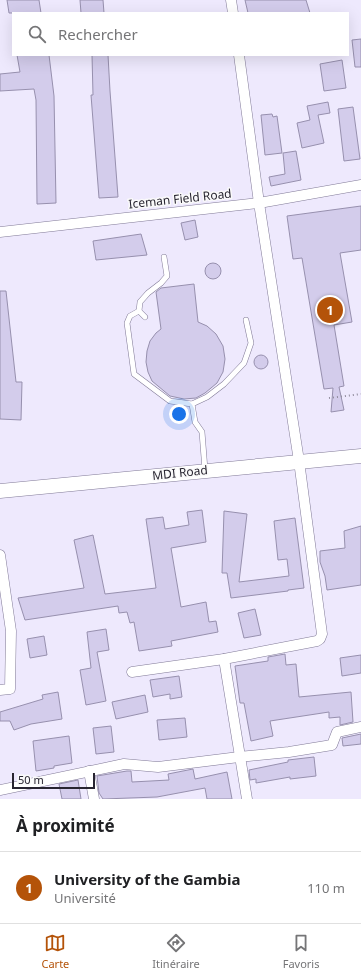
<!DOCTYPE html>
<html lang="fr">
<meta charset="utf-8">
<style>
:root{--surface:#fff;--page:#f2f2f2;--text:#202124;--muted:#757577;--line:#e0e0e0;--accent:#b45309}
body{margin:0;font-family:"Noto Sans",sans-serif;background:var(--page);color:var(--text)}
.scale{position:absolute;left:12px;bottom:10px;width:83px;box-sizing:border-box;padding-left:4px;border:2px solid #272430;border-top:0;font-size:11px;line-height:14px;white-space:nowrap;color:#272430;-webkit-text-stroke:3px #fafafa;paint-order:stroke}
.you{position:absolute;left:179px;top:414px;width:14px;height:14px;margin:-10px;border:3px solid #fff;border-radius:50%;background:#1a73e8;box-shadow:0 0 0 6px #1a73e833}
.badge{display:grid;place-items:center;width:26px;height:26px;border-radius:50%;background:var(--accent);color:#fff;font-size:13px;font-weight:700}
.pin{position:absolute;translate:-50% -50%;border:2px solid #fff;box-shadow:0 1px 4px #0006}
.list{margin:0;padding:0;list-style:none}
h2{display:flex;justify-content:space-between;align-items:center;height:52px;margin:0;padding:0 16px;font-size:17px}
h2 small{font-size:13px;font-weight:400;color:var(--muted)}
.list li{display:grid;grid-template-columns:26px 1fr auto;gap:12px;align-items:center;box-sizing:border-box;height:72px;padding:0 16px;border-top:1px solid var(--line)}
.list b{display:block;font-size:15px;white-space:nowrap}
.list p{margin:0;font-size:13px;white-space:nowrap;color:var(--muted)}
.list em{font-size:13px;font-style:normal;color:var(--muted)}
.icon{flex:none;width:22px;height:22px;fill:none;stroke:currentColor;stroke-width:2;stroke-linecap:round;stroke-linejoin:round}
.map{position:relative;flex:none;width:361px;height:799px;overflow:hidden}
.search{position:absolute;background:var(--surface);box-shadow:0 4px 16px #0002;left:12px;right:12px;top:12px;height:44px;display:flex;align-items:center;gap:10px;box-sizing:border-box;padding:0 14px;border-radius:0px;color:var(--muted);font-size:15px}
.sheet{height:124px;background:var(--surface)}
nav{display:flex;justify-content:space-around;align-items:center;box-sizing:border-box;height:56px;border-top:1px solid var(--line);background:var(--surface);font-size:11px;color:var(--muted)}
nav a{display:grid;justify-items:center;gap:2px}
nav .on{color:var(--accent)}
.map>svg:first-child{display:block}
.building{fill:#d3cceb;stroke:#9790ae}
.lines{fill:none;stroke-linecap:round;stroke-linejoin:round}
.lane-casing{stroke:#817a97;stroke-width:6}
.street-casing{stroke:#817a97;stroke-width:11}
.secondary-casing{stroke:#817a97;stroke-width:15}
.path{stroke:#918d9d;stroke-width:2;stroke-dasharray:1 3;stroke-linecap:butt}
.lane{stroke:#fff;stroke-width:5}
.street{stroke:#fff;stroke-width:10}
.secondary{stroke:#fff;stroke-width:14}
.labels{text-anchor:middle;stroke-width:3;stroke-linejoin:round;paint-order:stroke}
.street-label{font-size:12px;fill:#272430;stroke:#fafafa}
</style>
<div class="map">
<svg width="361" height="799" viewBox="0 0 361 799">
<rect width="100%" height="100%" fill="#eee9fd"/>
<!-- building -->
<g class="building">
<path d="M7,0H39L41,13H9Z"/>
<path d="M80,0H103L104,13H81Z"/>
<path d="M245,0H306L310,13H248Z"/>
<path d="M361,39V67H355L352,40Z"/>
<path d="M17,55H49L54,96L56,203L37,204L36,100L34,89L0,91V74L20,72Z"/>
<path d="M92,55H108L110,91L118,197L99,198L91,95H93Z"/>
<path d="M342,60L346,88L324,91L320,64Z"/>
<path d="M328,102L330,113L318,115L324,143L302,148L297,123L310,120L307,106Z"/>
<path d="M353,107L360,159L344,161L338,109Z"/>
<path d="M272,114L273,117L277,116L282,153L265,155L261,115Z"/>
<path d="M296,151L301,180L271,186L269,177L285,174L283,153Z"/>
<path d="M361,206V250L340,253L352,322L334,325L344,386L339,387L344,410L331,412L333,388L324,389L302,258L293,259L287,216Z"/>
<path d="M195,220L198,237L185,240L181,223Z"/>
<path d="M141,234L147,255L96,260L93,241Z"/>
<circle cx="213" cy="271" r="8"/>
<path d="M194,284L198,322L207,326L216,334L223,346L225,359L223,372L217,383L205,393L196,398L184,399L170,396L152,381L148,372L146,362L147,351L150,341L156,333L161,329L156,292L161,288Z"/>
<path d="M0,291H6L16,382H22L21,420L0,419Z"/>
<circle cx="261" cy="362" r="7"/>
<path d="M202,510L206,542L171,548L181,607L206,602L209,622L216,621L218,632L171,641L172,646L139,651L134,622L130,623L127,612L119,613L118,606L25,620L18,598L84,588L74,540L93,535L105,594L156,588L146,519L163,517L165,529L189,525L187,512Z"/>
<path d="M224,511L247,514L239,582L289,576L287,559L278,560L274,521L295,518L304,588L288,590V591L231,598L227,573H222Z"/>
<path d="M361,526V585L327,590L325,576L320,562V551L345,548L344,531Z"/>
<path d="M255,609L261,635L244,638L238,613Z"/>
<path d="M106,629L109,650L97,652L106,701L86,705L80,670L91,668L87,632Z"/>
<path d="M44,636L47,655L30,658L27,639Z"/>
<path d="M285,654L286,665L296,664L299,697L351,692L353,722L340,725V717L329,718V712L270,721L273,736L251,741L244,703H240L235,666L268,661V657Z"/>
<path d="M361,655V673L342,676L340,658Z"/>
<path d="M179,676L182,697L170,699V694L153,697L150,680Z"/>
<path d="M58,692L62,719L31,724L14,730L10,721H0V712L43,699L42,695Z"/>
<path d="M145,695L148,712L116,719L112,702Z"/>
<path d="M185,718L187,737L159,740L157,720Z"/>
<path d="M111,726L114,752L96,754L93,728Z"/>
<path d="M361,734V744L343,746L342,738Z"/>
<path d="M69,736L72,763L54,766V768L36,771L33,741Z"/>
<path d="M314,757L316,776L290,779V777L256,783V779L250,780L249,770L288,762V760Z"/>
<path d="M193,769L195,779L227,772L232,799H207L205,788L157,797L103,799L99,793L97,776L127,771H131L132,782L169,780L168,774Z"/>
<path d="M78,780L81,799H62L59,784Z"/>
</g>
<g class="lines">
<!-- lane casing -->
<g class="lane-casing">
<g id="lane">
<path d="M139,311L130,316L127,323L134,374L170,401L192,404"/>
<path d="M145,317L139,311L140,302L148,293L161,283L167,276L164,257"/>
<path d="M205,470L202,432L195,422L192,404L207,397L224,384L244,363L251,343L246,320"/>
</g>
</g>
<!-- street casing -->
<g class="street-casing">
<g id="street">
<path d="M231,0L233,13"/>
<path d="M0,232L259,203L361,185"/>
<path d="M0,555L11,631L10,689L0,690"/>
<path d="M224,659L247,799"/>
<path d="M132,672L224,659L317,641L320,639L322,634L299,461L259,203L239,55"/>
<path d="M89,771L94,799"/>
<path d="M0,790L124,764L158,767L239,757L289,752L332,745L337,732L361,727"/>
</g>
</g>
<!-- secondary casing -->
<g class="secondary-casing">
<path id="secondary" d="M0,491L361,456"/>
</g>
<!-- path -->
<path class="path" d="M329,398L361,394"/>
<!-- lane -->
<use href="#lane" class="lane"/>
<!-- street -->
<use href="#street" class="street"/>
<!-- secondary -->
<use href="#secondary" class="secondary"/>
</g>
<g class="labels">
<!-- street labels -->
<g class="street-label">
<text transform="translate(180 199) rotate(-6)" y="4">Iceman Field Road</text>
<text transform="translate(180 473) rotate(-6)" y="4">MDI Road</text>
</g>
</g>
</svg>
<div class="scale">50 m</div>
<div class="you"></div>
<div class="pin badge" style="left:330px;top:310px">1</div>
<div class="search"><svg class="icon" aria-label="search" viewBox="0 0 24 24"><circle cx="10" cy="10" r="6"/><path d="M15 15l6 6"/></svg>Rechercher</div>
</div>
<section class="sheet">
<h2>À proximité<small></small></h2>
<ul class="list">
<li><span class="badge">1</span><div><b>University of the Gambia</b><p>Université</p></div><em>110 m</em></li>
</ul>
</section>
<nav>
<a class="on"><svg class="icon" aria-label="map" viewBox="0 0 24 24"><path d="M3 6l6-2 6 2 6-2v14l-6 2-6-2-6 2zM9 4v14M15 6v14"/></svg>Carte</a>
<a><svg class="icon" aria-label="directions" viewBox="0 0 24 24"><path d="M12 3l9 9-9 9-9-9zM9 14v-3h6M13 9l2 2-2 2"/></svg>Itinéraire</a>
<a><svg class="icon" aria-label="saved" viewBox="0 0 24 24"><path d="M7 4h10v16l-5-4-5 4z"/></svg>Favoris</a>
</nav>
